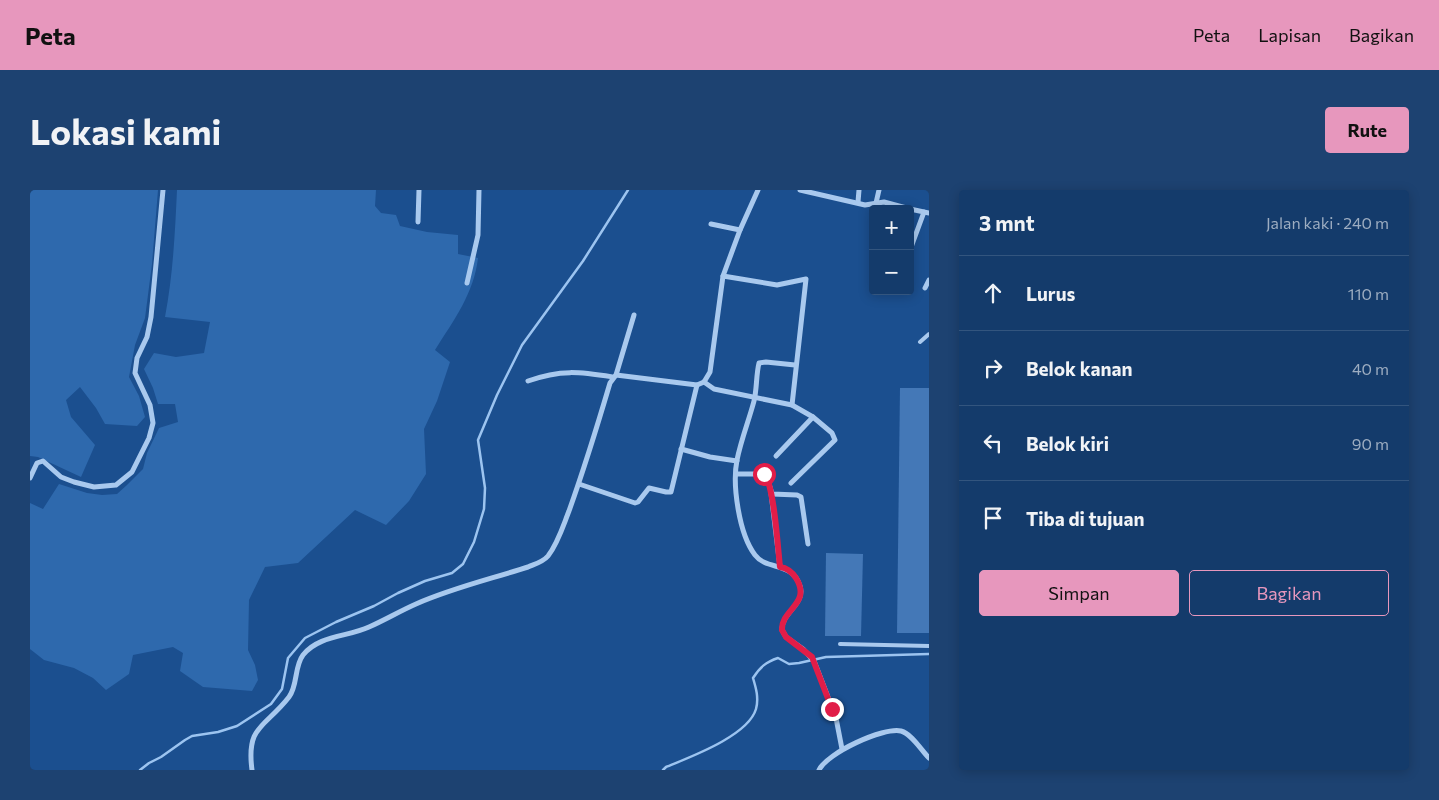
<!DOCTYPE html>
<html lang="id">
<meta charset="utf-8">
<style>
:root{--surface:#143b6b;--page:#1d4271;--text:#f1f3f6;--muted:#9dadc1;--line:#33557e;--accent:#e797bd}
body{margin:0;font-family:Commissioner,sans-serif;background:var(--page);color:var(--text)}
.controls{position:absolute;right:15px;top:15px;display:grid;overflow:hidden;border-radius:5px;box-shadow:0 2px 12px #0003}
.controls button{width:45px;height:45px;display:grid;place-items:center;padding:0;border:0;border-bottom:1px solid var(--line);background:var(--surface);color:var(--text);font:25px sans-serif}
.stop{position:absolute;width:15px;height:15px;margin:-11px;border:4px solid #e11d48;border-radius:50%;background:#fff}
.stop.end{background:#e11d48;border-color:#fff;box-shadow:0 1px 5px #0008}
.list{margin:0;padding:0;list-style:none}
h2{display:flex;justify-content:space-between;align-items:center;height:65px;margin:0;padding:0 20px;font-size:21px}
h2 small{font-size:16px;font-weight:400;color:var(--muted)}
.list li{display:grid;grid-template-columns:32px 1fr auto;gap:15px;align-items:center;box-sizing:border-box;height:75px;padding:0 20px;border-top:1px solid var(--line)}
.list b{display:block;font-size:19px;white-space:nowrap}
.list em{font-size:16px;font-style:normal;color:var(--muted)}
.actions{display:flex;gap:10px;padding:15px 20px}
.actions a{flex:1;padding:11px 0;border:1px solid var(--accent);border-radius:5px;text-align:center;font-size:18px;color:var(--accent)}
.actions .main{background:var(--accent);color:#111}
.icon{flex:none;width:28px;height:28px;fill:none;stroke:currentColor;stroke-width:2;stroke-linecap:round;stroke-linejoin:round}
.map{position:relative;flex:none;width:899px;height:580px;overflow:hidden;border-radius:5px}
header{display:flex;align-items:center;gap:30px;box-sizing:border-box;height:70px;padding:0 25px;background:var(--accent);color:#111}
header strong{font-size:24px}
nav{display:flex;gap:28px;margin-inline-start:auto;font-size:18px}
.intro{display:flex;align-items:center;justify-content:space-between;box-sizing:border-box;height:120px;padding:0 30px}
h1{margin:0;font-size:35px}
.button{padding:12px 22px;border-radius:5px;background:var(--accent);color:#111;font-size:18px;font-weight:700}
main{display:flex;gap:30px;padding:0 30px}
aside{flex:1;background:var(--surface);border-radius:5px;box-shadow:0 2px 12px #0003}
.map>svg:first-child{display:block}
.green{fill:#2e69ad}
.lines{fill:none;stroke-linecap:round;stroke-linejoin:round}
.stream{stroke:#9cc4f0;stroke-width:2.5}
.building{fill:#4478b7}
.service{stroke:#a9c9ee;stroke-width:4}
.minor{stroke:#a9c9ee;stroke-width:5}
.route{stroke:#e11d48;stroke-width:6}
</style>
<header>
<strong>Peta</strong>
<nav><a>Peta</a><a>Lapisan</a><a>Bagikan</a></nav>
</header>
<div class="intro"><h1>Lokasi kami</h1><a class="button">Rute</a></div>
<main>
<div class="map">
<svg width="899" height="580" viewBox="0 0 899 580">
<rect width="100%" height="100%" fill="#1b4f8f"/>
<!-- green -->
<g class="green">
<path d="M0,0H128L122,74L115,128L105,155L99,187L109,206L115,227L107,236L75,234L66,218L50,197L36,210L41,227L65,255L51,287L8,267L0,266Z"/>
<path d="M147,0H346L345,16L351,23L366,25L370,36L397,42L428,45V64L448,68C444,103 424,130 405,160L420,172L407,211L394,239L396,284L379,311L356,335L325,320L268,373L235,377L219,410L218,460L225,475L228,490L222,501L173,497L150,481L153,463L143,457L103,465L99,484L76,500L63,488L44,478L14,470L0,459V313L13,319L29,294L57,303L72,305L87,304L97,295L113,279L117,263L129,238L148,232L145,214H128L123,198L114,179L124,163L146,167L174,163L180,132L135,127C143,85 145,43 147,0Z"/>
</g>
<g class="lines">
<!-- stream -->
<g class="stream">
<path d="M110,580L119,573L131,567L155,550L162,546L188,542L207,536L241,514L252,499L258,468L275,448L306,432L344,416L368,403L395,391L422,383L433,374L444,352L454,319L455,298L448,250L467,205L492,155L553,71L598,0"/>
<path d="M633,580L636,577C660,567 718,546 726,519C729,508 726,498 723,488C730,477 736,472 748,468L759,474L769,473L796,467L899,464"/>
</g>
</g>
<!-- building -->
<g class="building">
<path d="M870,198H899V443H867Z"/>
<path d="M796,363L833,364L831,446H795Z"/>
</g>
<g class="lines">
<!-- service -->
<g class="service">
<path d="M890,152L899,144"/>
<path d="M810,454L899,456"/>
</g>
<!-- minor -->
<g class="minor">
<path d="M770,0L835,15L854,12L880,19"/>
<path d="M828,12L829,0"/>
<path d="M846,13L849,0"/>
<path d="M880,19L899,23"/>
<path d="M388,32L389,0"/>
<path d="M681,34L710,40"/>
<path d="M880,60L894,22"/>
<path d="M693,86L747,95L776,89L762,215"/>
<path d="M437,93L448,45L449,0"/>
<path d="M895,98L899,90"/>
<path d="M765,175L736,172L729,173C726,185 727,199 724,211C719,230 711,250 707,270C702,295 709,344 725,365C737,381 762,371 770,396C776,414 751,423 752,440L756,447L773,459L784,471L806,528L812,559"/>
<path d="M586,185L604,125"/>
<path d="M498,191C531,179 550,182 583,187"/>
<path d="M674,192L684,199L762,215L783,227L802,243L805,250L761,293"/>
<path d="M651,259L680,267L707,271"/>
<path d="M746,266L783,227"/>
<path d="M707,284H734L737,287L742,304L767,305L771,307L778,354"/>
<path d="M0,288L7,273L13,271L31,287L44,292L64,297L86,295L102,282L119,248L123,233L120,215L105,183L107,168L117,147L121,127L133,0"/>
<path d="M549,294L605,313L608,312L619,298L636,302H641L667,195"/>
<path d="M741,303L750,377"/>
<path d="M222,580C216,535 235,538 259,507C268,495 264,477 273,465C289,445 318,447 339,437C355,430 370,421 386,414C422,398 461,389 498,377C505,374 513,372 518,366C528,353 533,336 539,321C554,279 567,237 580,193L586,185L667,195L674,192L680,182L693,86L710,40L728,0"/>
<path d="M789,580C797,563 853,537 871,541C882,544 891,560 899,568"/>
</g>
</g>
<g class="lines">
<!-- route -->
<path class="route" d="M734,284C744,293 748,360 750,377C757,378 762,382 766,388C782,414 751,419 752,440L756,447L782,467L802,519"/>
</g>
</svg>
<div class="controls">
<button>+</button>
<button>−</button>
</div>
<div class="stop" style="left:734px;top:284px"></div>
<div class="stop end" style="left:802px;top:519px"></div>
</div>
<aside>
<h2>3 mnt<small>Jalan kaki · 240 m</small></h2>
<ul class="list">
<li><svg class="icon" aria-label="ahead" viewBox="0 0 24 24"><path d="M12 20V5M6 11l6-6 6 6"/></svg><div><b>Lurus</b></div><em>110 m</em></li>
<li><svg class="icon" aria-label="right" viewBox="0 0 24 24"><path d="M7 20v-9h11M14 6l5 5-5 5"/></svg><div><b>Belok kanan</b></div><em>40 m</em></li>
<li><svg class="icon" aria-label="left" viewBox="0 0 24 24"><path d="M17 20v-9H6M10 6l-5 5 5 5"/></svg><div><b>Belok kiri</b></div><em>90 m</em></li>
<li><svg class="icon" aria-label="arrive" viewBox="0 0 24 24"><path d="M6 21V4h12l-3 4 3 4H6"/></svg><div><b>Tiba di tujuan</b></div></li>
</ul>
<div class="actions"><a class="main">Simpan</a><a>Bagikan</a></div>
</aside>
</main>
